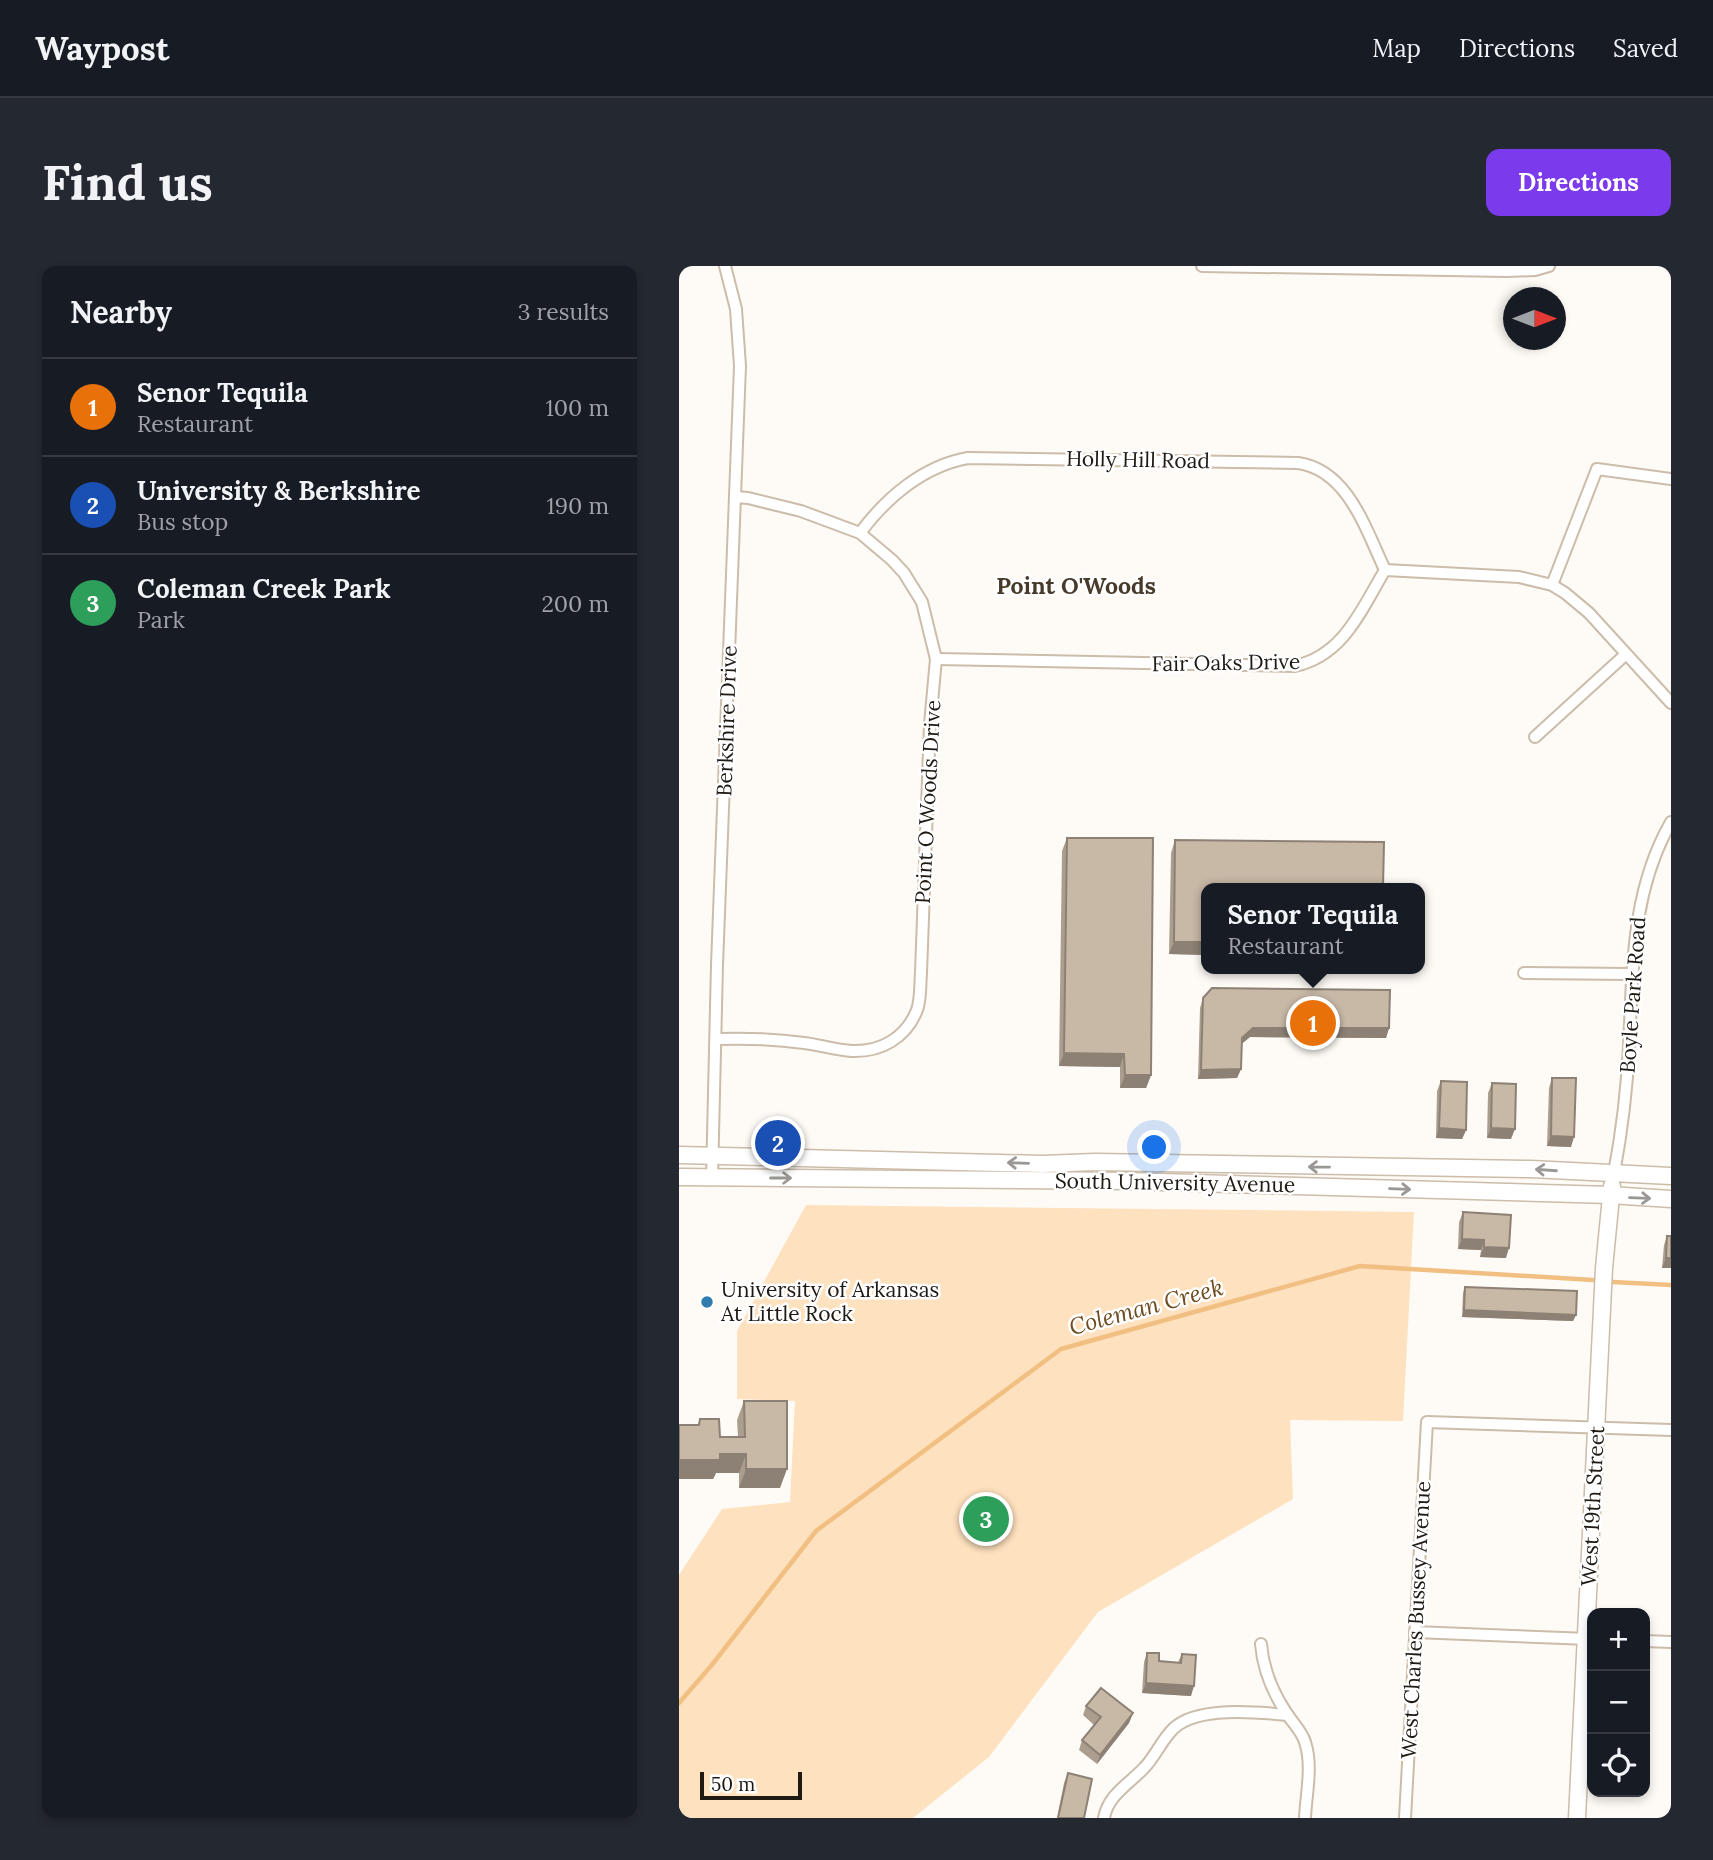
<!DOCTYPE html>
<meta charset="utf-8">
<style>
:root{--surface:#171b24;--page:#242831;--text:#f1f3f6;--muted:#9ea1a6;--line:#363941;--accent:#7c3aed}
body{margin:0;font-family:Lora,serif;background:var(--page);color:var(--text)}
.controls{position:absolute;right:21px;bottom:21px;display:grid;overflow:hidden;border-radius:14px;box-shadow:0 4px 10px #0003}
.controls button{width:63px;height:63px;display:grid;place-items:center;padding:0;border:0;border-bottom:2px solid var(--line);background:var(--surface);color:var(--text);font:35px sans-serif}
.compass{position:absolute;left:824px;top:21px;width:63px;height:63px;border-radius:50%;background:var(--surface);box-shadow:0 4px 10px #0003;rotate:90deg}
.scale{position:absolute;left:21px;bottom:18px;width:102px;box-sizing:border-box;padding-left:7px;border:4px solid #1f1a13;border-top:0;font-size:19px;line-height:24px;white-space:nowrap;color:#1f1a13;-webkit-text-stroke:5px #fff;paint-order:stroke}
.you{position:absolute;left:476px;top:882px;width:24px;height:24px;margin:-18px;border:5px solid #fff;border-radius:50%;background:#1a73e8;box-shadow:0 0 0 10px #1a73e833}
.badge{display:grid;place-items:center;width:46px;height:46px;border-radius:50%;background:var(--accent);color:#fff;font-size:23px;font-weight:700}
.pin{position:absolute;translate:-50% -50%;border:4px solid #fff;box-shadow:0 2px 7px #0006}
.popup{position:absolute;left:522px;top:617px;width:224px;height:91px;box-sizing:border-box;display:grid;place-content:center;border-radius:14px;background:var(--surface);filter:drop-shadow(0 2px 5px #0005);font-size:23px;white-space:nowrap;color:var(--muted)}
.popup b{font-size:26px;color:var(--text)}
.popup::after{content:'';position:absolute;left:50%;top:100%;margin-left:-14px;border:14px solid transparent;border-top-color:var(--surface)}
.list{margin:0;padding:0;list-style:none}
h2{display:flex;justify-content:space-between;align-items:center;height:91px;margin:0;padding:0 28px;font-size:30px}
h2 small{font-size:23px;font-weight:400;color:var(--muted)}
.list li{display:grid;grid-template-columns:46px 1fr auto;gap:21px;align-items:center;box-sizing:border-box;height:98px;padding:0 28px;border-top:2px solid var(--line)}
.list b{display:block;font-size:26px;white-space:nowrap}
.list p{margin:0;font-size:23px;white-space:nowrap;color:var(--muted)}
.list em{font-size:23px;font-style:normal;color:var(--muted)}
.icon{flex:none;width:38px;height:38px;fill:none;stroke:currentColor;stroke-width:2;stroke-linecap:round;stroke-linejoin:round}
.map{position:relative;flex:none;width:992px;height:1552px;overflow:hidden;border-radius:14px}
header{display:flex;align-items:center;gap:42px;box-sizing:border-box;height:98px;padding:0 35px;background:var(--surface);border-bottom:2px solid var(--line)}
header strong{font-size:33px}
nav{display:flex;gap:38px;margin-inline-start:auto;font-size:24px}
.intro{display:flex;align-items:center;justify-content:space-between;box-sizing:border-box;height:168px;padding:0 42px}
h1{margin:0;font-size:49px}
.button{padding:18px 32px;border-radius:14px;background:var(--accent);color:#fff;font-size:24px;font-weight:700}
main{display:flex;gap:42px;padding:0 42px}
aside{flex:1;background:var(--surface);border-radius:14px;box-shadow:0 4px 10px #0003}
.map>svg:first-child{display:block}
.green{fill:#fee1be}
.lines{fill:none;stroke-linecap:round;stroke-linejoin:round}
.stream{stroke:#f2bf82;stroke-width:4.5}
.street-casing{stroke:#ccbcaa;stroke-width:14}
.secondary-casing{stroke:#ccbcaa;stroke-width:19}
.street{stroke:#fff;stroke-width:10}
.secondary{stroke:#fff;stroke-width:16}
.wall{fill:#ac9e8f}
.shaded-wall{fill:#8c8174}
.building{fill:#c8b8a6;stroke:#8c8174;stroke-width:2}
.oneway{stroke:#9a9895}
.poi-dot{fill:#317db0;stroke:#fff;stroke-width:2.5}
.labels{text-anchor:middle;stroke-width:5;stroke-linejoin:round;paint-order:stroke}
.street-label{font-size:21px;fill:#1f1a13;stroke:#fff}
.poi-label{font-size:21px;fill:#1f1a13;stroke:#fff;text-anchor:start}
.neighbourhood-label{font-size:23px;font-weight:bold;fill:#473a2a;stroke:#fff}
.water-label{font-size:23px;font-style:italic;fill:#6f4c1f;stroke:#fff}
</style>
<header>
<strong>Waypost</strong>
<nav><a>Map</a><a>Directions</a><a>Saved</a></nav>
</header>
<div class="intro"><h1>Find us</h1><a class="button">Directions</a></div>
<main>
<aside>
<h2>Nearby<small>3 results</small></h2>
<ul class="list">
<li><span class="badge" style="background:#e8710a">1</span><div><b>Senor Tequila</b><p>Restaurant</p></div><em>100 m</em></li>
<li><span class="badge" style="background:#1a4fb4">2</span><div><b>University &amp; Berkshire</b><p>Bus stop</p></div><em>190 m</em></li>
<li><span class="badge" style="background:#2e9e5b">3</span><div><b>Coleman Creek Park</b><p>Park</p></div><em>200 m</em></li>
</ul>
</aside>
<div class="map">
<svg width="992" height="1552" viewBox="0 0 992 1552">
<rect width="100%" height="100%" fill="#fefbf7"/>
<!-- green -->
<path class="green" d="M127,939L735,946L724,1155L611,1154L614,1233L419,1346L310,1491L234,1552H0V1309L43,1243L111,1236L116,1135L58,1133V1065Z"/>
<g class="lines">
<!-- stream -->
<g class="stream">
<path d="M934,1016L992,1019"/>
<path d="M0,1437L32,1400L137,1265L382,1083L681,1000L914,1014"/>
</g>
<!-- street casing -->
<g class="street-casing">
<g id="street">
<path d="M523,0L828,5L856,4L870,0"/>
<path d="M181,267C207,232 244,200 289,192L619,197C669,204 687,264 706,304"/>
<path d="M706,304L840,311L873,319L886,327L910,347L992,437"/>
<path d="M873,319L918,203L992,213"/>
<path d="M257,393L616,400C665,389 682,344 706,304"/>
<path d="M856,471L946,389"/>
<path d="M845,707L953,708"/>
<path d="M38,773C67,772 96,773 125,777C141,779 157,784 173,785C202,786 227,772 238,744C242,733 241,719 242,707L251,458L257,393L243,336L225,307L213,294L181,267L122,245L69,232L56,231"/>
<path d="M935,907C943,865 948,823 950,780C954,702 952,626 992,556"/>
<path d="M33,912L38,699L61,100L57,43L46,0"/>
<path d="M736,1366L910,1373"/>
<path d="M966,1375L992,1376"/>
<path d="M582,1378C584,1403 594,1427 608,1448C614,1457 623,1466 626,1476C634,1500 627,1528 626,1552"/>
<path d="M425,1552C429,1529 450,1518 465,1502C476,1491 482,1475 494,1463C517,1440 578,1446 609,1449"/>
<path d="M726,1552L748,1156L992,1164"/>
</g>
</g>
<!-- secondary casing -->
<g class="secondary-casing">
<g id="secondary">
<path d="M0,889L364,898L416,896L852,903L992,910"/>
<path d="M0,911L448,915L931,929L992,933"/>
<path d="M898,1552L925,1002L933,920"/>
</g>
</g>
<!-- street -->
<use href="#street" class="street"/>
<!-- secondary -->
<use href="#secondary" class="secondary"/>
</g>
<!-- wall -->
<g class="wall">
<path d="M388,572L472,809L467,822H441V801L380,800L383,585Z"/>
<path d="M496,574L527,622V689L490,688L492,587Z"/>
<path d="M524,732L710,762L707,772L571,771L562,778V803L558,812L519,813L521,742Z"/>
<path d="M873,812L892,881L868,880L870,822Z"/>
<path d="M762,815L787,864L783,873L757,872L758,825Z"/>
<path d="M813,817L832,873L808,872L809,827Z"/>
<path d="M784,946L827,992L801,991L802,984L779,983L780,956Z"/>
<path d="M988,970H992V1002H983L985,979Z"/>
<path d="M786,1021L897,1049L894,1055L783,1051L784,1027Z"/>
<path d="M65,1135L101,1222H60V1207H37L34,1213H0L21,1153L41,1171H59L58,1154Z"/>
<path d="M468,1387L480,1395L499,1396L503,1388L512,1430L463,1427L465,1396Z"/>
<path d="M407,1440L454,1447L450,1457L418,1498L400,1484L403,1474L415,1459L404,1449Z"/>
<path d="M389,1507L405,1552H378L385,1517Z"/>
</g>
<!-- shaded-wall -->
<g class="shaded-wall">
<path d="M495,676H527V689L490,688Z"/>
<path d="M574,762H710L707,772L571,771L559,781L563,772Z"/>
<path d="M385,787L445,788L441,801L380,800Z"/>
<path d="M562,803L558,812L519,813L522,804Z"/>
<path d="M446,809H472L467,822H441Z"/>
<path d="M760,862L787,864L783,873L757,872Z"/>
<path d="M812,862L836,863L832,873L808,872Z"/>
<path d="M872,870L895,871L892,881L868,880Z"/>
<path d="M783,973L805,974L802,984L779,983Z"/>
<path d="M805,981L830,982L827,992L801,991Z"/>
<path d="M987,992H992V1002H983Z"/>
<path d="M785,1044L897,1049L894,1055L783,1051Z"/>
<path d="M41,1188H67L60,1207H37L34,1213H0V1194Z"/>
<path d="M67,1203H108L101,1222H60Z"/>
<path d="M467,1417L515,1420L512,1430L463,1427Z"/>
<path d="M454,1447L450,1457L418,1498L421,1489Z"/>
</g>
<!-- building -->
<g class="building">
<path d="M388,572H474L472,809H446L445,788L385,787Z"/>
<path d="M496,574L705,576L704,622H527V676H495Z"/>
<path d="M533,722L711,724L710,762H574L563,772L562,803L522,804L524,732Z"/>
<path d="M873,812H897L895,871L872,870Z"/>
<path d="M762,815L788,816L787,864L760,862Z"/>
<path d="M813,817L837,818L836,863L812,862Z"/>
<path d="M784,946L832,949L830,982L805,981V974L783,973Z"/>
<path d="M988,970H992V992H987Z"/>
<path d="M786,1021L898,1025L897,1049L785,1044Z"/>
<path d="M65,1135H108V1203H67V1188H41V1194H0V1159H20L21,1153H40L41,1171H66Z"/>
<path d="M468,1387H480V1395L502,1397L503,1388L517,1389L515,1420L467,1417Z"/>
<path d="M422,1422L454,1447L421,1489L403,1474L422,1451L407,1440Z"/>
<path d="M389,1507L413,1513L405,1552H379Z"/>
</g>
<!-- one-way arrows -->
<defs><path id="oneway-shaft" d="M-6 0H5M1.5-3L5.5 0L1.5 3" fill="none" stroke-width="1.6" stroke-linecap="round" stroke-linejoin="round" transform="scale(1.75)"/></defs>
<g class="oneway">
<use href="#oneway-shaft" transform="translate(339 897) rotate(-178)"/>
<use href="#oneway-shaft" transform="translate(640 901) rotate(-179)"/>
<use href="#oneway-shaft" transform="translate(867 904) rotate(-176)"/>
<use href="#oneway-shaft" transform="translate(102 912)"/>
<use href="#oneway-shaft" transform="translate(721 923) rotate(2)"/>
<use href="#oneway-shaft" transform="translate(961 932) rotate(2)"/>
</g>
<!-- markers -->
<circle class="poi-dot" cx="28" cy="1036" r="7"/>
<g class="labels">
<!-- street labels -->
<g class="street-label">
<text transform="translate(459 194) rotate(1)" y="7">Holly Hill Road</text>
<text transform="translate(547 397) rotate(-1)" y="7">Fair Oaks Drive</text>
<text transform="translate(48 455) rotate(-88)" y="7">Berkshire Drive</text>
<text transform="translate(249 536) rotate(-87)" y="7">Point O Woods Drive</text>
<text transform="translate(954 729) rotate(-86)" y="7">Boyle Park Road</text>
<text transform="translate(496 917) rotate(1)" y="7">South University Avenue</text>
<text transform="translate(914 1240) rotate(-87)" y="7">West 19th Street</text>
<text transform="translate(737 1354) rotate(-87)" y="7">West Charles Bussey Avenue</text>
</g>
<!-- poi labels -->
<g class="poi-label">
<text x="42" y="1031">University of Arkansas<tspan x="42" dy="24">At Little Rock</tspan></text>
</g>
<!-- neighbourhood labels -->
<g class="neighbourhood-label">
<text x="397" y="328">Point O'Woods</text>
</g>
<!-- water labels -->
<g class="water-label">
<text transform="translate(467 1041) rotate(-15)" y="8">Coleman Creek</text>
</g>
</g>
</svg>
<div class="controls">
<button>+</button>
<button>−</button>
<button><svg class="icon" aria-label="locate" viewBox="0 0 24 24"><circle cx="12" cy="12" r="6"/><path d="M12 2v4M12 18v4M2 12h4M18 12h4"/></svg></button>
</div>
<svg class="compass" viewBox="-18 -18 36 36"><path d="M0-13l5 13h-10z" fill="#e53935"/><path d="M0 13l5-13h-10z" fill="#9ea1a6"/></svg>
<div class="scale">50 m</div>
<div class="you"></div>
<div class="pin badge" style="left:634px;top:757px;background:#e8710a">1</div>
<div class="popup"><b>Senor Tequila</b>Restaurant</div>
<div class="pin badge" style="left:99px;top:877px;background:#1a4fb4">2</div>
<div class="pin badge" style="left:307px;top:1253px;background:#2e9e5b">3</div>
</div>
</main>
